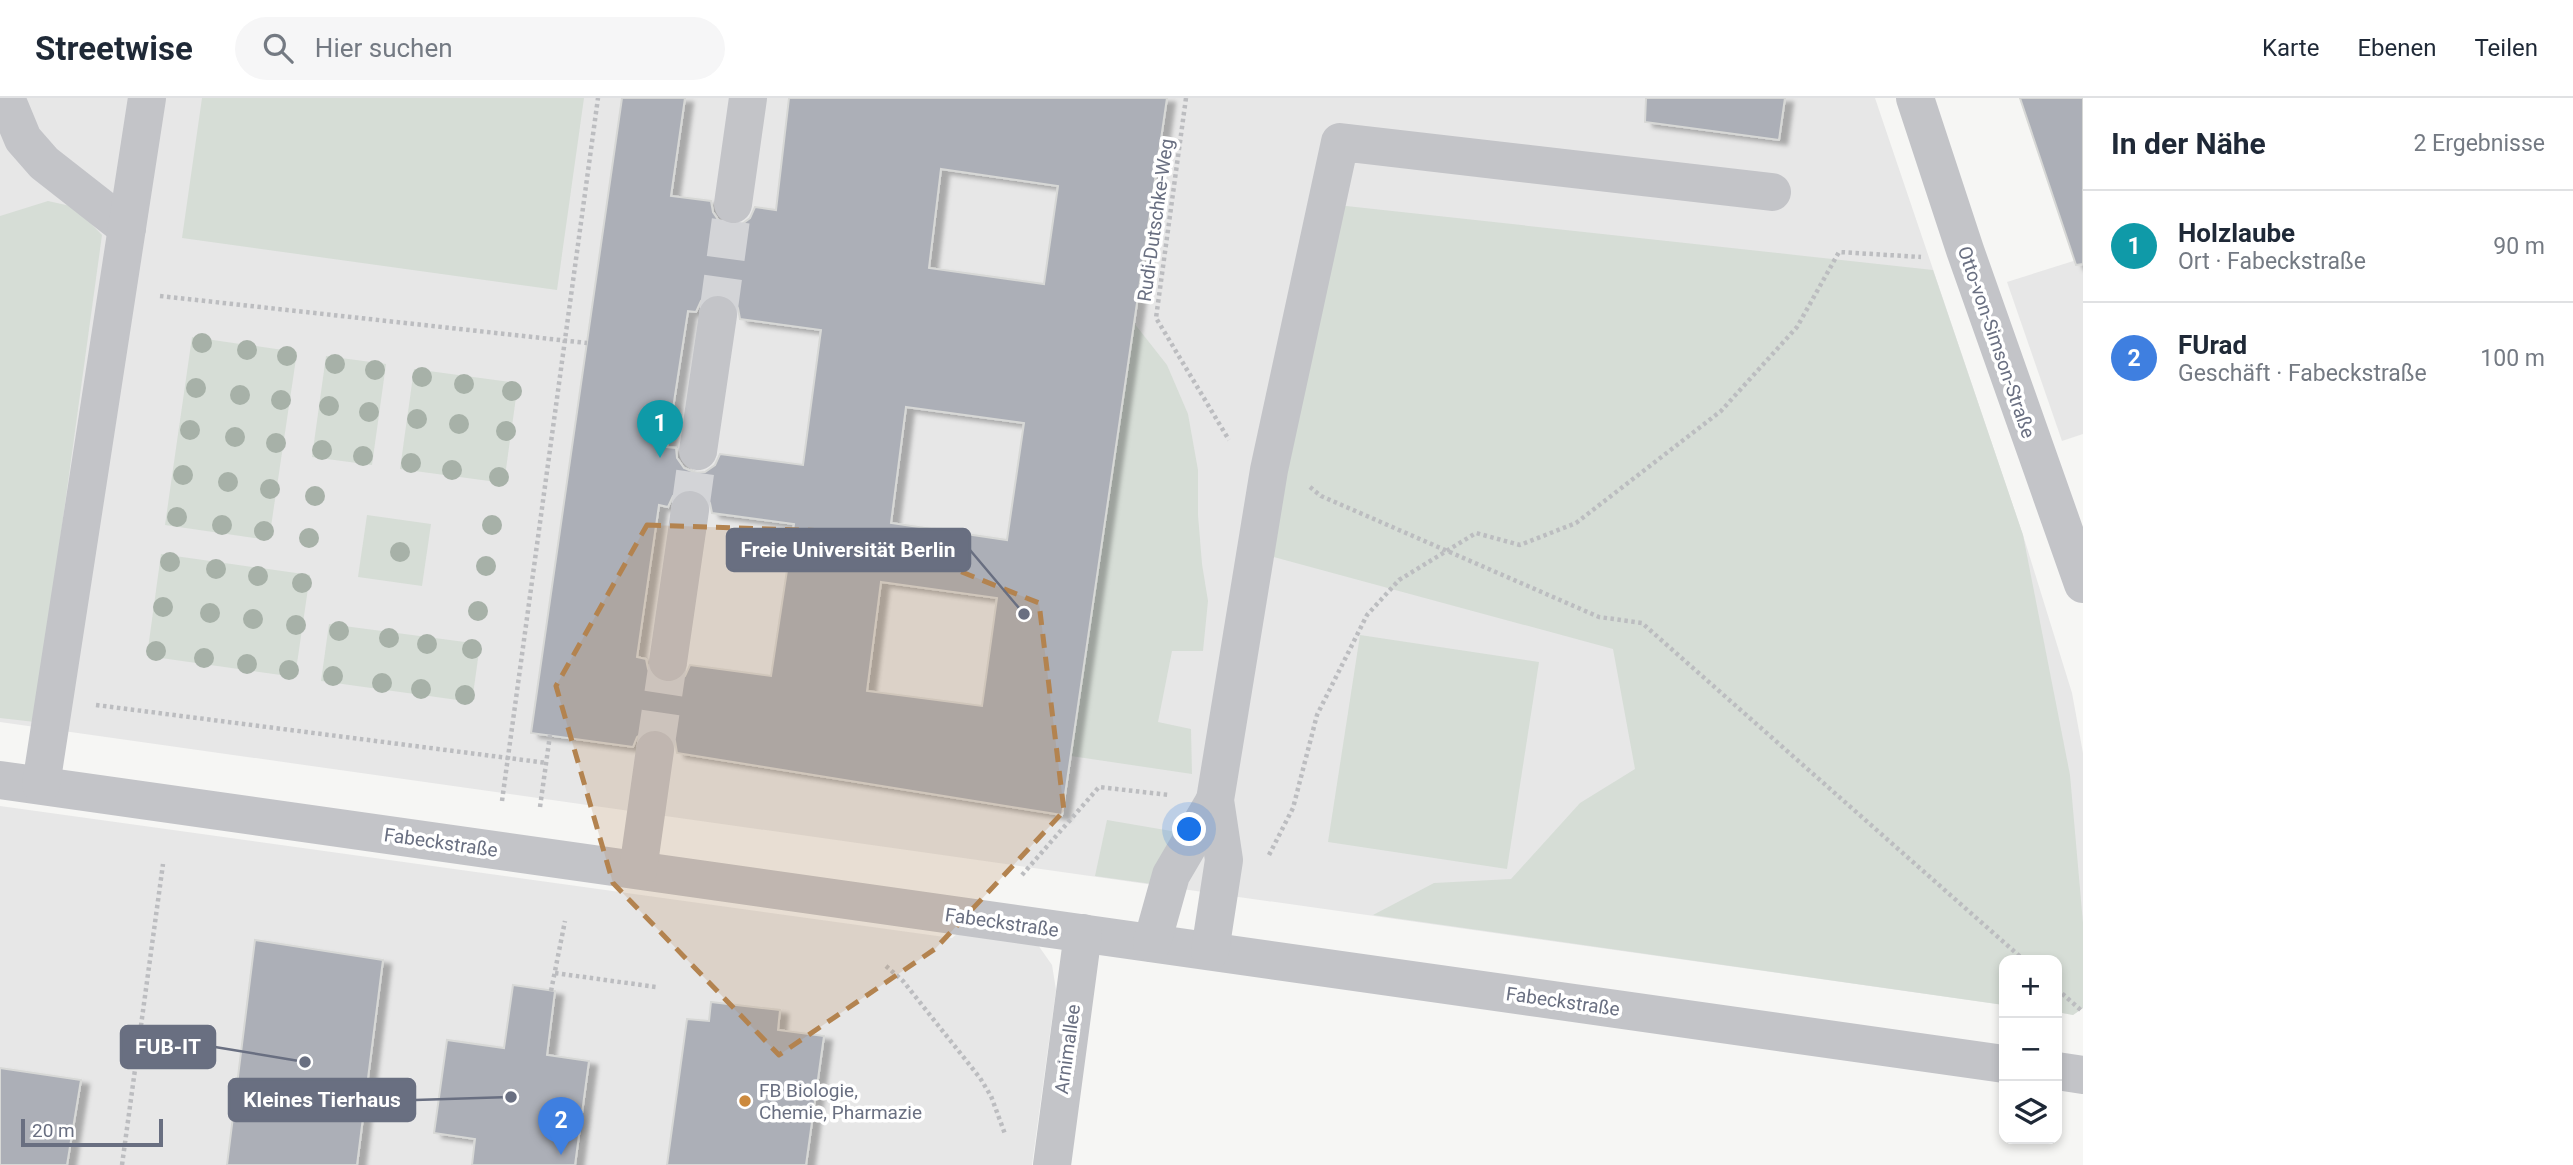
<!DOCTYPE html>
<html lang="de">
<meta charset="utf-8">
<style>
:root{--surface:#fff;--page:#f6f6f7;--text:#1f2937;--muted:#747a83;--line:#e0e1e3;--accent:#d93025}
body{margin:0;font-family:Roboto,sans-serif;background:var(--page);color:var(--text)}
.controls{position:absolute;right:21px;bottom:21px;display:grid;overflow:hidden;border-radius:14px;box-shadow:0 4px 10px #0003}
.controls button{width:63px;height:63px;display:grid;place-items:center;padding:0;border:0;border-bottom:2px solid var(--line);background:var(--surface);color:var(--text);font:35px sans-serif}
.scale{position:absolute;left:21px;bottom:18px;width:142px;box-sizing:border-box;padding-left:7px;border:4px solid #696f81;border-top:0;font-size:19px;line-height:24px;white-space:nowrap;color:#696f81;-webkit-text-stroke:5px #fff;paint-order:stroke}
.you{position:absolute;left:1190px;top:732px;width:24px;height:24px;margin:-18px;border:5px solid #fff;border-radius:50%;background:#1a73e8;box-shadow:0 0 0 10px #1a73e833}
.badge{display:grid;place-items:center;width:46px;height:46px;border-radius:50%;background:var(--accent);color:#fff;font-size:23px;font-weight:700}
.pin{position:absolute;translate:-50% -58px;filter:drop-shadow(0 2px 4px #0008)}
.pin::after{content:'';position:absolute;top:37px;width:24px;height:21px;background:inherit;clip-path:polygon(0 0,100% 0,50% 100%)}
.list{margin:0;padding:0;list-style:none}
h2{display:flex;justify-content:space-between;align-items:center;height:91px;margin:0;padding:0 28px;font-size:30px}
h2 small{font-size:23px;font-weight:400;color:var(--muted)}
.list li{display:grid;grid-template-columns:46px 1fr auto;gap:21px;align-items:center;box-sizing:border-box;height:112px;padding:0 28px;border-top:2px solid var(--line)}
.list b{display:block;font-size:26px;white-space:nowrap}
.list p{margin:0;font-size:23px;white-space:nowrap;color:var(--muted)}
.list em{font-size:23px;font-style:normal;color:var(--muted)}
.icon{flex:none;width:38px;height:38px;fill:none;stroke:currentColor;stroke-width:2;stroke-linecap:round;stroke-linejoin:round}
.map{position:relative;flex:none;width:2083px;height:1067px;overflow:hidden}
header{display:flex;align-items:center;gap:42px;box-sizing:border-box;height:98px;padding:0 35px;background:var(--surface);border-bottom:2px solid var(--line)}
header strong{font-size:33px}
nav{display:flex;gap:38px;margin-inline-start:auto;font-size:24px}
.search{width:490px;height:63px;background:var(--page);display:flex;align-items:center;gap:18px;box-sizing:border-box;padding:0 24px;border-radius:38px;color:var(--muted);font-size:26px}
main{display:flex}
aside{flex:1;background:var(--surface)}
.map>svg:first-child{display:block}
.built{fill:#e7e7e7}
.green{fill:#d6ddd6}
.building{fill:#acafb7;stroke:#d7d8d6;stroke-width:2;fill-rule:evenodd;filter:url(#shadow)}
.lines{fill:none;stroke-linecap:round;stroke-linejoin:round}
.minor-tunnel{stroke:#d3d4d7;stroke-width:38;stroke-dasharray:38 19;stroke-linecap:butt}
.path{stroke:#bcbdc0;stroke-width:4.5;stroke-dasharray:3.5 3.5;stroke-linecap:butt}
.minor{stroke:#c3c4c8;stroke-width:38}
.tree{fill:#a7b1a8}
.marked{fill:#b3834f;fill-opacity:0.2;stroke:#b3834f;stroke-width:5;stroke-dasharray:14 9;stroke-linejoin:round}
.poi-dot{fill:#cc8a3e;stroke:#fff;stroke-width:2.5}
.labels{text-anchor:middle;stroke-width:7;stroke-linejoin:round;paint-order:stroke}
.street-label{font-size:19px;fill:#696f81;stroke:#fff}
.poi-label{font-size:19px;fill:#696f81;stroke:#fff;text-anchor:start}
.leader{fill:none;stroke:#696f81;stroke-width:2.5}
.callout-dot{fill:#696f81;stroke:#fff;stroke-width:2.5}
.callout{fill:#696f81;stroke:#696f81;stroke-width:2.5}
.callout-label{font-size:21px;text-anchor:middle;font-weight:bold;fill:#fff}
</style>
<header>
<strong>Streetwise</strong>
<div class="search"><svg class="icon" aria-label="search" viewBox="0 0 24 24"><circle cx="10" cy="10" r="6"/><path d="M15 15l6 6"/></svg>Hier suchen</div>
<nav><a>Karte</a><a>Ebenen</a><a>Teilen</a></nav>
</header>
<main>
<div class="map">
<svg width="2083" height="1067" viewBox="0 0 2083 1067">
<defs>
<filter id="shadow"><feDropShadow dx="8" dy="4.5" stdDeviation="2" flood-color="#0004"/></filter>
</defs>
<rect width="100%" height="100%" fill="#f6f6f4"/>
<!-- built -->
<g class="built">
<path d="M0,0H1875L2023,437L2072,595L2083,655V910L2073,917L2057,914V862H2004V907L0,624Z"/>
<path d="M2083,160V336L2062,343L2007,184Z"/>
<path d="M0,708L952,840L967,828L1038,847L1052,867L1056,892L1032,1067H0Z"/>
</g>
<!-- green -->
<g class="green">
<path d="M202,0H584L557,192L182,140Z"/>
<path d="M48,103L75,109L102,137L35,624L0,620V118Z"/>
<path d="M1337,107L1933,172L2023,437L2070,677L2083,825V910L2073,917L2057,914V862H2004V907L1373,817L1434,785L1511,781L1580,705L1635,671L1613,551L1270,458Z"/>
<path d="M1134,225L1167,267L1188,316L1198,372V417L1202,466L1208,503L1203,553H1172L1158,624L1191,631L1192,676L1071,658Z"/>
<path d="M192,239L297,254L269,442L165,427Z"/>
<path d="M326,258L386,266L372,367L312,359Z"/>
<path d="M414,271L518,285L504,385L400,371Z"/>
<path d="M367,417L431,426L422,488L358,479Z"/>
<path d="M161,456L310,477L295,579L147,558Z"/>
<path d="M329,526L480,546L472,604L321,583Z"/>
<path d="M1360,537L1539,564L1507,771L1328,744Z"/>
<path d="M1107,722L1177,734L1152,786L1095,778Z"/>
</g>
<!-- building -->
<g class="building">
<path d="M622,0H685L671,98L711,103L713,114L719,123L731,128L742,126L750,120L755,109L776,112L789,0H1167L1062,717L677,655L675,643L668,634L659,631L646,632L637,639L633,649L531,635ZM941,71L1058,88L1044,186L929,170ZM720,195L732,200L738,210L740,221L821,232L803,367L720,356L715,367L705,374L696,375L684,370L677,360L676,350L667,349L688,213L696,214L701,203L711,196ZM906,309L1024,325L1007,442L891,425ZM692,390L704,395L710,405L712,415L794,426L771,578L690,567L685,578L675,584L666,586L654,581L648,571L646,561L637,559L659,407L668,409L673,398L683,392ZM881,484L997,500L982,608L867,593Z"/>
<path d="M1646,0H1785L1779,42L1645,24Z"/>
<path d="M2020,0H2083V166L2076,167Z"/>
<path d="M255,842L383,862L357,1067H227Z"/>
<path d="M513,887L555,893L547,957L589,963L575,1067H472L475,1041L434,1035L447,942L504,950Z"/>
<path d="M711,904L780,912L778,932L824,938L806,1067H667L687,921L709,923Z"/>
<path d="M0,970L81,982L67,1067H0Z"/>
</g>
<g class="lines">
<!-- minor-tunnel -->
<g class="minor-tunnel">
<path d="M718,217L733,106"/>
<path d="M690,412L698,353"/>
<path d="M655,652L668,564"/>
</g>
<!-- path -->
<g class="path">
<path d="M1186,0L1156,220L1229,342"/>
<path d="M160,198L587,245"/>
<path d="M1310,389L1321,398L1599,519L1642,525L2024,862"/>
<path d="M96,607L547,665"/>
<path d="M502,703L598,0"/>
<path d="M540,709L550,637"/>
<path d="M1269,757L1293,710L1317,617L1367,517L1399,482L1476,435L1520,447L1576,425L1721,313L1797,229L1839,154L1921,159"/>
<path d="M1022,777L1099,689L1169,697"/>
<path d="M886,868L903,883L980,980L991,998L1005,1036"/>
<path d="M555,875L656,889"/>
<path d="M2057,891L2083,914"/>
<path d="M551,893L565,823"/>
<path d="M122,1067L163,766"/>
</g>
<!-- minor -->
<g class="minor">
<path d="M6,0L23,41L44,65L127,130"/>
<path d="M1915,0L1965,152L2083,486"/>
<path d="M733,106L748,0"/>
<path d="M698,353L718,217"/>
<path d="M668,564L690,412"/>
<path d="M0,682L2004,966"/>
<path d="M41,687L147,0"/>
<path d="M638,772L655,652"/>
<path d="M1152,845L1171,777L1215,702"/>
<path d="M1210,853L1224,762L1215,702L1269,372L1340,44L1772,94"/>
<path d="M2057,973L2083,977"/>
<path d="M1052,1067L1083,835"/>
</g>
</g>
<!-- trees -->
<g class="tree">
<circle cx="202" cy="245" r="10"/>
<circle cx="247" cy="252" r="10"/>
<circle cx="287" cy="258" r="10"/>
<circle cx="335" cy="266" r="10"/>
<circle cx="375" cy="272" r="10"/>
<circle cx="422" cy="279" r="10"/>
<circle cx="464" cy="286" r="10"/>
<circle cx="196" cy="290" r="10"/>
<circle cx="512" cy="293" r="10"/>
<circle cx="240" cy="297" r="10"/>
<circle cx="281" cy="302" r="10"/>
<circle cx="329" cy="308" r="10"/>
<circle cx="369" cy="314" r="10"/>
<circle cx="417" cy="321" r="10"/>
<circle cx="459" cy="326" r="10"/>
<circle cx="190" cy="332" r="10"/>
<circle cx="506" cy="333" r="10"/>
<circle cx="235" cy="339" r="10"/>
<circle cx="276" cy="345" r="10"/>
<circle cx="322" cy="352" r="10"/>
<circle cx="363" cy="358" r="10"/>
<circle cx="411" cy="365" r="10"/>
<circle cx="452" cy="372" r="10"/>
<circle cx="183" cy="377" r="10"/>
<circle cx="499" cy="379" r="10"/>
<circle cx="228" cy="384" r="10"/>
<circle cx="270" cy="391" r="10"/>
<circle cx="315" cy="398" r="10"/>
<circle cx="177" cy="419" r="10"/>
<circle cx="222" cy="427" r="10"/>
<circle cx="492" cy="427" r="10"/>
<circle cx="264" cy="433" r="10"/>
<circle cx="309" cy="440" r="10"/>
<circle cx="400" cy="454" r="10"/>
<circle cx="170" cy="464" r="10"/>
<circle cx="486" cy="468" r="10"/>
<circle cx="216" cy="471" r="10"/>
<circle cx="258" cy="478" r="10"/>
<circle cx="302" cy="485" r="10"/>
<circle cx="163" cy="509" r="10"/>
<circle cx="478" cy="513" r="10"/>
<circle cx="210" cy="515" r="10"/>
<circle cx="253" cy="521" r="10"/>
<circle cx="296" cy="527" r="10"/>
<circle cx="339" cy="533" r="10"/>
<circle cx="389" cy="540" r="10"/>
<circle cx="427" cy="546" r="10"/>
<circle cx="472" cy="551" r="10"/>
<circle cx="156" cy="553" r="10"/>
<circle cx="204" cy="560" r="10"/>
<circle cx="247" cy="566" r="10"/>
<circle cx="289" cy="572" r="10"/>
<circle cx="333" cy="578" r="10"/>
<circle cx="382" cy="585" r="10"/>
<circle cx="421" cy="591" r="10"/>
<circle cx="465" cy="597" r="10"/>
</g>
<!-- marked area -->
<path class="marked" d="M647,427L862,434L1039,505L1064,713L935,851L779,957L613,785L556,588Z"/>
<!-- markers -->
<circle class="poi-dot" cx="745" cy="1003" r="7"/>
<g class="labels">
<!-- street labels -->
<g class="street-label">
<text transform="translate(1155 122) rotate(-82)" y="7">Rudi-Dutschke-Weg</text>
<text transform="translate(1997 244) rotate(71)" y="7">Otto-von-Simson-Straße</text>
<text transform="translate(441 744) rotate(8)" y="7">Fabeckstraße</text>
<text transform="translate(1002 824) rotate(8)" y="7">Fabeckstraße</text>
<text transform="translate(1563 903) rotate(8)" y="7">Fabeckstraße</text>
<text transform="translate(1067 951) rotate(-82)" y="7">Arnimallee</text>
</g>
<!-- poi labels -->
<g class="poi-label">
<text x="759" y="999">FB Biologie,<tspan x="759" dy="22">Chemie, Pharmazie</tspan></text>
</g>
</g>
<!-- callouts -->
<path class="leader" d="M1024 516L970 452M305 964L215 949M511 999L415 1002"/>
<g class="callout-dot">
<circle cx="1024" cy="516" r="7"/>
<circle cx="305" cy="964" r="7"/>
<circle cx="511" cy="999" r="7"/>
</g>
<g class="callout">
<rect x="727" y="431" width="243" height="42" rx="7"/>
<rect x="121" y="928" width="94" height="42" rx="7"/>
<rect x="229" y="981" width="186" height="42" rx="7"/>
</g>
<g class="callout-label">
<text x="848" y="459">Freie Universität Berlin</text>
<text x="168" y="956">FUB-IT</text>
<text x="322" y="1009">Kleines Tierhaus</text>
</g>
</svg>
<div class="controls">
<button>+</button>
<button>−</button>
<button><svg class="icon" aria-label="layers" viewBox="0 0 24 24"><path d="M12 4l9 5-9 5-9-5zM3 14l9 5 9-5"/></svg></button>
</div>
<div class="scale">20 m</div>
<div class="you"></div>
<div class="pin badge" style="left:660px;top:360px;background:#0f9aa8">1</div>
<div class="pin badge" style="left:561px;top:1057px;background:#3f7fe0">2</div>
</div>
<aside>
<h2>In der Nähe<small>2 Ergebnisse</small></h2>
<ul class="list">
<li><span class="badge" style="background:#0f9aa8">1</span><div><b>Holzlaube</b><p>Ort · Fabeckstraße</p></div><em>90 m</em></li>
<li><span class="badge" style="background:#3f7fe0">2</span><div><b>FUrad</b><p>Geschäft · Fabeckstraße</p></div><em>100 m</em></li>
</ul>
</aside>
</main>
